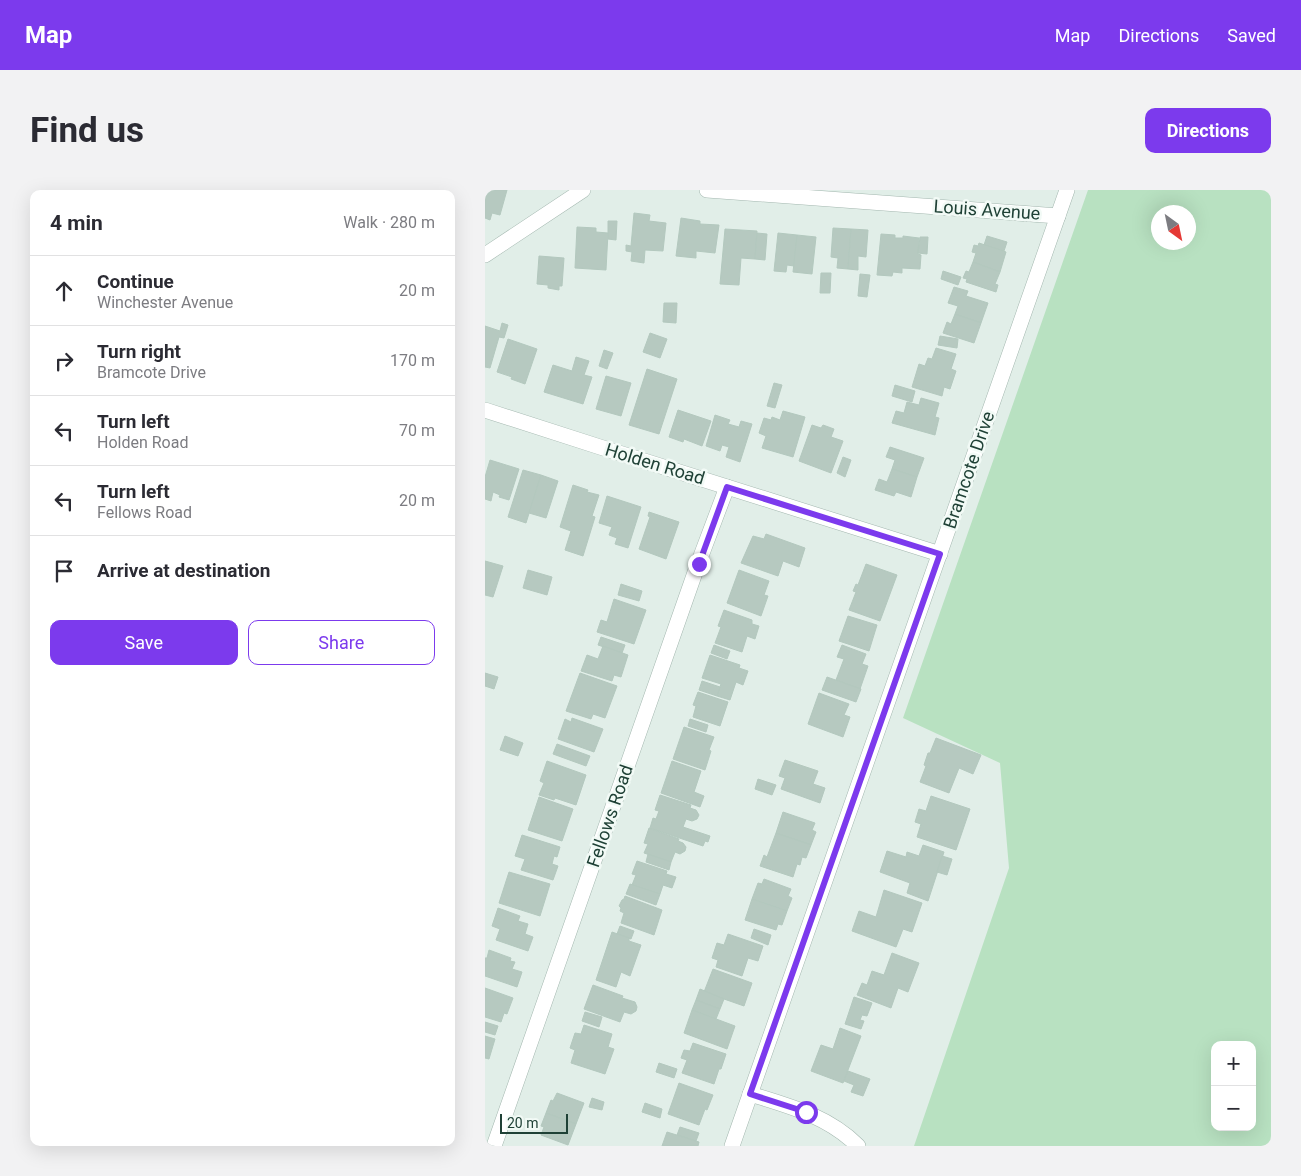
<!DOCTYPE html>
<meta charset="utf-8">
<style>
:root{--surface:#fff;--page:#f2f2f3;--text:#2b2b33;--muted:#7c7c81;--line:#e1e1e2;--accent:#7c3aed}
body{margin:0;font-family:Roboto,sans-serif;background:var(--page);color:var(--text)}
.controls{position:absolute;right:15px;bottom:15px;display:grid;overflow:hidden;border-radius:10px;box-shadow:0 5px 20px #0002}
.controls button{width:45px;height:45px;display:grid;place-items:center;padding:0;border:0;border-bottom:1px solid var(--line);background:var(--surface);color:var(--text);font:25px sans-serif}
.compass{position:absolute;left:666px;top:15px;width:45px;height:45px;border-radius:50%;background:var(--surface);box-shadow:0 5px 20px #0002;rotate:147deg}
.scale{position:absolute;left:15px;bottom:12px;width:68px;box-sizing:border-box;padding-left:5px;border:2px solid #1f4136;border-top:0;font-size:14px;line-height:18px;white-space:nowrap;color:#1f4136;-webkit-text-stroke:4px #f2faf6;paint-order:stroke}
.stop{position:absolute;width:15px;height:15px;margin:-11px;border:4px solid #7c3aed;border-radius:50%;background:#fff}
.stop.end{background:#7c3aed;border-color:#fff;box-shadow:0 1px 5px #0008}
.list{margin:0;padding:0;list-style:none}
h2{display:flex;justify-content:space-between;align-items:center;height:65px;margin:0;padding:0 20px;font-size:21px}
h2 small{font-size:16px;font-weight:400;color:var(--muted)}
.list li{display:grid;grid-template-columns:32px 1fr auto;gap:15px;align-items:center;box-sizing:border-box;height:70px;padding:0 20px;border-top:1px solid var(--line)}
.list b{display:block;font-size:19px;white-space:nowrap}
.list p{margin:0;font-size:16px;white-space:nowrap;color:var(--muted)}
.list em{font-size:16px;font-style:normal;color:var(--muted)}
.actions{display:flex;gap:10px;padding:15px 20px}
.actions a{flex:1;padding:11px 0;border:1px solid var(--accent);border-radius:10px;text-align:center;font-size:18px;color:var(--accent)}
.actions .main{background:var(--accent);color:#fff}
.icon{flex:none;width:28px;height:28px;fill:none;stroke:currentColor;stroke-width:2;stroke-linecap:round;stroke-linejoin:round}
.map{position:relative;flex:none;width:786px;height:956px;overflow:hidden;border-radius:10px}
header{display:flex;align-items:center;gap:30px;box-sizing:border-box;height:70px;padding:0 25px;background:var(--accent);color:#fff}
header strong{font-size:24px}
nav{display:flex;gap:28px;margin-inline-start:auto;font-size:18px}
.intro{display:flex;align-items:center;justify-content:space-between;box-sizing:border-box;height:120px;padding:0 30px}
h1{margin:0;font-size:35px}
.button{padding:12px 22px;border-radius:10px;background:var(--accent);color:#fff;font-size:18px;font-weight:700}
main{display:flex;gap:30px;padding:0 30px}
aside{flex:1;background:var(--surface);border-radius:10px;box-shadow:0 5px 20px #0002}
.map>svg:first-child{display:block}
.green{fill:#b8e1c1;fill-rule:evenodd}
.building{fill:#b6c9c0;stroke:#b3c8be}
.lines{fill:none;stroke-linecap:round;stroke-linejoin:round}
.minor-casing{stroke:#a3b7af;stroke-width:16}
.minor{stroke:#fff;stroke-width:15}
.route{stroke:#7c3aed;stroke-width:6}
.labels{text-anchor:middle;stroke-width:5;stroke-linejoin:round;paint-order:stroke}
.street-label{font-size:18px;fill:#1f4136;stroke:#f2faf6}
</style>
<header>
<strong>Map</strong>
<nav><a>Map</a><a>Directions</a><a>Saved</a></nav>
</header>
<div class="intro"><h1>Find us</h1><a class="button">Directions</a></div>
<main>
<aside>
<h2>4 min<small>Walk · 280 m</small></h2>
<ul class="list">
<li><svg class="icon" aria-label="ahead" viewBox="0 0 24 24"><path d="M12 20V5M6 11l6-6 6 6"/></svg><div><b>Continue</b><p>Winchester Avenue</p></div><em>20 m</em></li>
<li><svg class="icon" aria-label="right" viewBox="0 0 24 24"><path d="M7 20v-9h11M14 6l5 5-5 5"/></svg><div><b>Turn right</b><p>Bramcote Drive</p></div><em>170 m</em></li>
<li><svg class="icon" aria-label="left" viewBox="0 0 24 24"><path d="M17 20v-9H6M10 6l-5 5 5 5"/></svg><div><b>Turn left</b><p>Holden Road</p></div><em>70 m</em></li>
<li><svg class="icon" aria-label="left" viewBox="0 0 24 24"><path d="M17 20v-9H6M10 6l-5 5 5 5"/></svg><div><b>Turn left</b><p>Fellows Road</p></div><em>20 m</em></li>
<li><svg class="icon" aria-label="arrive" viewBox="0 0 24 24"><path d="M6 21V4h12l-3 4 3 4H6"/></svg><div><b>Arrive at destination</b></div></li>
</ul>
<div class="actions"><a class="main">Save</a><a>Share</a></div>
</aside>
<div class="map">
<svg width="786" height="956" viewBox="0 0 786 956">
<rect width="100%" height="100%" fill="#e1eee8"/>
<!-- green -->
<path class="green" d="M603,0H786V956H429L524,678L515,573L418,528ZM674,22H704V52H674ZM730,855H767V937H730Z"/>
<!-- building -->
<g class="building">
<path d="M0,0H22L15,25L7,23L5,30L0,28Z"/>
<path d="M149,23L165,25L164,31L181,33L178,61L160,60L159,73L146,71L147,62L141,61V55L146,56Z"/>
<path d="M196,28L215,31V34L234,35L230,63L211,61V68L191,66Z"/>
<path d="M123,31H132L131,50L123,49Z"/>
<path d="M92,37L111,38V42L123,43L121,80L90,78Z"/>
<path d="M348,38L366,39L363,79L352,78L353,68L346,67Z"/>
<path d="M240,39L272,41L270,69L256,68L254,95L235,94Z"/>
<path d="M366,39L383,40L381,67L373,66V80L363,79Z"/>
<path d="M272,43L282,44L280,70L270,69Z"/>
<path d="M293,43L312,45L309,76L302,75L301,82L289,81Z"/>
<path d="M396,44L410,45V48H418V46L434,48L433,64L436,65L435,79L417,78V83L408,82L407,86L392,85Z"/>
<path d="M312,45L331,47L327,84L308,82Z"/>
<path d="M502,46L522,52L519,61L499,55Z"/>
<path d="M435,47H443L442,64L433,63Z"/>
<path d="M494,53L521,62L515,82L488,72L491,63L487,62L489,55L493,56Z"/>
<path d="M54,66L79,68L77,96H74V100L63,98V95L52,94Z"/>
<path d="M488,72L515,82L510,94L513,95L511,102L481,92L482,89L478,88L481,81L484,82Z"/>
<path d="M458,81L476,87L473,95L456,89Z"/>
<path d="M336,83H346L345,103H335Z"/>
<path d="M375,84L385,85L382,107L373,106Z"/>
<path d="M469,97L483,101L481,106L503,113L496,133L470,124L473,116L463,113Z"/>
<path d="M179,113H192L191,133L178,132Z"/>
<path d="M470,124L496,133L489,153L458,143L462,132L466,134Z"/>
<path d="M17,133L23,135L19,148L14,147L5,178L0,177V136L15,141Z"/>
<path d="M165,143L182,149L175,168L158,162Z"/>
<path d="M455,146L473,149L472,158L453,155Z"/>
<path d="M23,149L52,159L40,194L26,189L27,187L12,182Z"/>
<path d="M451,158L471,164L466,179L471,181L465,199L459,197L457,206L427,197L434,174L440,176L443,168L447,169Z"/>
<path d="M119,160L128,163L122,179L114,176Z"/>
<path d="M91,167L104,171L99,185L107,187L98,214L59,202L68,175L87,181Z"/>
<path d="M162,179L192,189L174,244L144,235Z"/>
<path d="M121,186L146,193L136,226L111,219Z"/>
<path d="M289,193L297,195L290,218L282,216Z"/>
<path d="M410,195L430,201L427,212L407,206Z"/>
<path d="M436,208L454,213L450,227L454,228L450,245L407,233L411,221L419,223L422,212L434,215Z"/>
<path d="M193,220L226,231L217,256L199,249L198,252L184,247Z"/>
<path d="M298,221L320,227L308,267L277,258L281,246L274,243L279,228L286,230L287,227L295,230Z"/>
<path d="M230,225L245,230L243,234L254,237L256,231L267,234L255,272L241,267L244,257L237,255L235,261L221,256Z"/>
<path d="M327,235L336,238L338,235L349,239L346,247L358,251L346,283L314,271Z"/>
<path d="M405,257L439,268L432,287L407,279L410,270L401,267Z"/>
<path d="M358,267L366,270L360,287L352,283Z"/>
<path d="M5,270L34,279L24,310L14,307L15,305L8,302L6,311L0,309V287Z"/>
<path d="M407,279L432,287L426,307L411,302L409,306L390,300L394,289L402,292Z"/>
<path d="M38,280L56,285L41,333L23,327Z"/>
<path d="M56,285L73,291L61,328L44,323Z"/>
<path d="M88,295L103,300L102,302L114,305L107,326L110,327L98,366L80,360L86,341L75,337Z"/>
<path d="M122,306L156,317L143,358L130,354L132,348L124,345L127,337L114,333Z"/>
<path d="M164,322L194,332L181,369L154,359L165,327L163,326Z"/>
<path d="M281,344L320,358L314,377L298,371L293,386L256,373L268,346L279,349Z"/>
<path d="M0,371L18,376L8,407L0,405Z"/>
<path d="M381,374L412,385L395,431L364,420L371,402L368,401L371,394L373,395Z"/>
<path d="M43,380L67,387L62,405L38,398Z"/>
<path d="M254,380L284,391L279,405L283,406L276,426L242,413Z"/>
<path d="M136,394L157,401L154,411L133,405Z"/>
<path d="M129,409L161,420L149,454L112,442L116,430L122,432Z"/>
<path d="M239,420L267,430V434L274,436L270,449L262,446L257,462L230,453L236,437L233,436Z"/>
<path d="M363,426L392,435L384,461L354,451Z"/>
<path d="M116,447L140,455L137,463L113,455Z"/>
<path d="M229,455L245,461L242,469L226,463Z"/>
<path d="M357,455L381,464L377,474L383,476L375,499L351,490L359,469L352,467Z"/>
<path d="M118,456L143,465L136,487L129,485L127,491L96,481L102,465L113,469Z"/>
<path d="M225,465L255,475L254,478L263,481L258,495L251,492L245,510L232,506L236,494L217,488Z"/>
<path d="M0,483L13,487L9,499L0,496Z"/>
<path d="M95,483L132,496L120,528L108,524L106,529L81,521Z"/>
<path d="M342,487L376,499L371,512L337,500Z"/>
<path d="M217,491L235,497L232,506L214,500Z"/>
<path d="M213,502L243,512L235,536L208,527L211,516L208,515Z"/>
<path d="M334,503L364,514L359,525L365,527L358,547L323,534Z"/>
<path d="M87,528L118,539L109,562L73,549L80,529L86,532Z"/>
<path d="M205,529L223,535L221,542L203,536Z"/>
<path d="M199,537L229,547L224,560L226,561L220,580L188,569Z"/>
<path d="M20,546L38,553L33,566L15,560Z"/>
<path d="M451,548L496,565L488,584L474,578L464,603L435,592L441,576L439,575L443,563H445Z"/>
<path d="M72,554L105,566L101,576L68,564Z"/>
<path d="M300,570L333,581L328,594L340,598L335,613L296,599L300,588L294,586Z"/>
<path d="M62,571L101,585L91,615L70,608L69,610L54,605L59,593L55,591Z"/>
<path d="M187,571L216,581L209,602L219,606L215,617L176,603Z"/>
<path d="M273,589L291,595L287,605L270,599Z"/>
<path d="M175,605L206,615L205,618L211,620L214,625L212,629L207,631L201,629L198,637L225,646L223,652L220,651L218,656L165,638L168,628L171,629L174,621L170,620Z"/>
<path d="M446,606L485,619L471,660L432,647L436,634L430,632L434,619L441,621Z"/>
<path d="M54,607L88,619L77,651L43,640Z"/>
<path d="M298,622L330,633L327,640L331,642L326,655L291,643Z"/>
<path d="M164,638L194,649L193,651L198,653L201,657L200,661L195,664L190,662L186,672L159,663L163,654L159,653Z"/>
<path d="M291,643L326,655L321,668L317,667L315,675L312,674L308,687L275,676L279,665L282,667Z"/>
<path d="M37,645L75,657L72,667L69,666L67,674L73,676L68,690L36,680L40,669L30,666Z"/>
<path d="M438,655L459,662L443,711L422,703L425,693L395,682L402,661L421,667L422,662L434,666Z"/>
<path d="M163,664L186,672L184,680L161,672Z"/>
<path d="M457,666L467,669L462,685L452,682Z"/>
<path d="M152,671L182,681L181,684L191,687L187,698L178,695L175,704L147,695L151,685L147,684Z"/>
<path d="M24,682L65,694L55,726L14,713Z"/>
<path d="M279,689L306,699L303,706L307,708L302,721L267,709L273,693L277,694Z"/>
<path d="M145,694L175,704L171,715L141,704Z"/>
<path d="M399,700L437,713L427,742L418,739L411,757L367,741L374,721L391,727Z"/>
<path d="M140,706L177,720L169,745L136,733L139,723L135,721L136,718L134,716L137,710L139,709Z"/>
<path d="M267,709L302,721L297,735L293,734L291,740L260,730Z"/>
<path d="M13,718L35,726L33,731L43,734L40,744L48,747L43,761L11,750L15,739L7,736Z"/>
<path d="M135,736L149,741L146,749L132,744Z"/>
<path d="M269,739L286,745L283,755L266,748Z"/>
<path d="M127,742L144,748V751L156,755L145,786L136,782L131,797L111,790Z"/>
<path d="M243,744L278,756L273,771L263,768L257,786L231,777L233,770L227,768L232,753L239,755Z"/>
<path d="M4,760L26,768L25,771L30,772L27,779L37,782L32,797L0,786V768H2Z"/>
<path d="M407,763L434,773L423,802L413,798L406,818L372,805L377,793L382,795L387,781L399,785Z"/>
<path d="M228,779L267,793L259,816L219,802Z"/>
<path d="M108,795L138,806L137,808L150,812L152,817L151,821L146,824L139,822L135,832L99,819Z"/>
<path d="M0,798L28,808L22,824L19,823L16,832L0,827Z"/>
<path d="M215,799L239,809L235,819L211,810Z"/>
<path d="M369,807L387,813L382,826L377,825L375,830L379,831L376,839L360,834Z"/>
<path d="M211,810L235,819L231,829L207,820Z"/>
<path d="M207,820L250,836L242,859L199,843Z"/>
<path d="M100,822L117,827L114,837L97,831Z"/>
<path d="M0,832L13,836L10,845L0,842Z"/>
<path d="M99,835L127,844L123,857L129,859L120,884L86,873L90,860L85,858L90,843L96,844Z"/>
<path d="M355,838L376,846L358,893L326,881L336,855L348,859Z"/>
<path d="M0,846L10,849L4,869L0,868Z"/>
<path d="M208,853L241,864L236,879H234L229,894L197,883L202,870L196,868L199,860L205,861Z"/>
<path d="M174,873L192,879L189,888L171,882Z"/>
<path d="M363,881L385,889L378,906L366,902L369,895L359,891Z"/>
<path d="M194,893L228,905L222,920L220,919L214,935L183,924Z"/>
<path d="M72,903L99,913L91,934L61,923L66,910L68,911Z"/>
<path d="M107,908L119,912L117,920L104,917Z"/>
<path d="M160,913L177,919L175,928L157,922Z"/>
<path d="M61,923L91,934L83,955L56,945L59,937L56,936Z"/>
<path d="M195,937L214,943L211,951L192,945Z"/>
<path d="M182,942L214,952L213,956H177Z"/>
</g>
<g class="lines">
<!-- minor casing -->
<g class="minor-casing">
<g id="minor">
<path d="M222,0L573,26"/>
<path d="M0,65L98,0"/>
<path d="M0,220L115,257L455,364"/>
<path d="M265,904C304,916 343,926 373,956"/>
<path d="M9,956L213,374L242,297"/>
<path d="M247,956L582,0"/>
</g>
</g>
<!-- minor -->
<use href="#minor" class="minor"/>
</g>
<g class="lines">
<!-- route -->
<path class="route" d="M214,374L242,297L455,364L265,904L321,922"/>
</g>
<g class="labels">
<!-- street labels -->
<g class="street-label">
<text transform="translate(502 20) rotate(4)" y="6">Louis Avenue</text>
<text transform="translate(170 274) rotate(17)" y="6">Holden Road</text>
<text transform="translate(484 280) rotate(-71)" y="6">Bramcote Drive</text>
<text transform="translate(125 626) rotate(-71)" y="6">Fellows Road</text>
</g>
</g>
</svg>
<div class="controls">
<button>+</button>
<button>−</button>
</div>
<svg class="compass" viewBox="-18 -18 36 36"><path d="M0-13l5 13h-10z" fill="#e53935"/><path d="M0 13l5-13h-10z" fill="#7c7c81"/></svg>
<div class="scale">20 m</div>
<div class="stop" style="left:321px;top:922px"></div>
<div class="stop end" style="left:214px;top:374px"></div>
</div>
</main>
